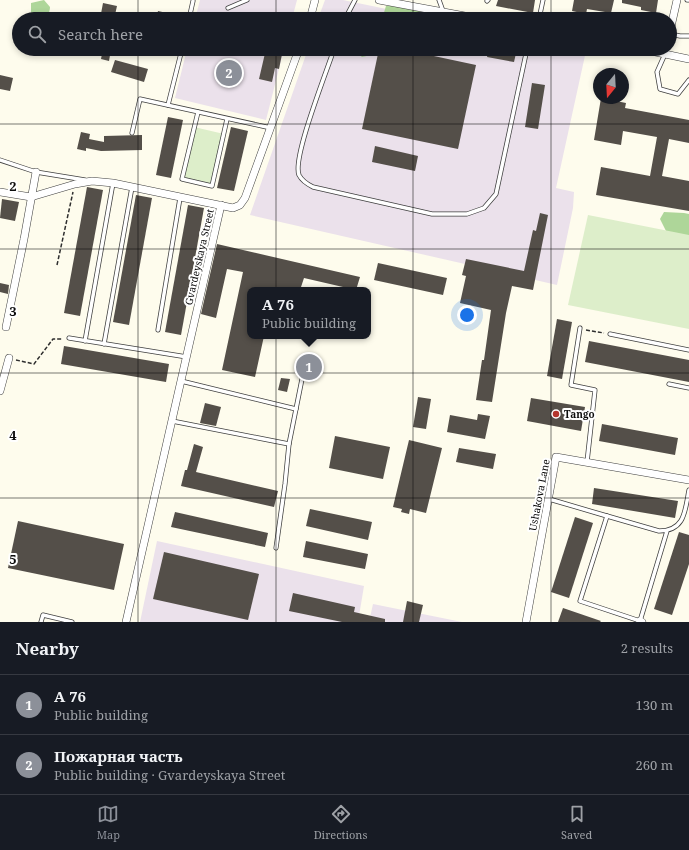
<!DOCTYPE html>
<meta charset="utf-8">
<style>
:root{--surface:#171b24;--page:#242831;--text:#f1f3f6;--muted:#9ea1a6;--line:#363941;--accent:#8c9099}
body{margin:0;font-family:"Noto Serif",serif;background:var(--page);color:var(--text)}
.compass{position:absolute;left:593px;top:68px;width:36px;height:36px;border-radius:50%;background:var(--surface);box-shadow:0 2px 6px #0003;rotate:198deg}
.you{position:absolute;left:467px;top:315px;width:14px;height:14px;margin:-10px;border:3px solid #fff;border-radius:50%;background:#1a73e8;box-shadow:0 0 0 6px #1a73e833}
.badge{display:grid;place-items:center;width:26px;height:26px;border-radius:50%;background:var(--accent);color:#fff;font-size:13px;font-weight:700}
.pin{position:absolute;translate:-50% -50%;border:2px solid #fff;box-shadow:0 1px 4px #0006}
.popup{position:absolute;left:247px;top:287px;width:124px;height:52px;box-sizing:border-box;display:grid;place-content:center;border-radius:8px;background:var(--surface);filter:drop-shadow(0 1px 3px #0005);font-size:13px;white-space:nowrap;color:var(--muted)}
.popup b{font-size:15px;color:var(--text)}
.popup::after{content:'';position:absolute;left:50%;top:100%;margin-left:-8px;border:8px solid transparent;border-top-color:var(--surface)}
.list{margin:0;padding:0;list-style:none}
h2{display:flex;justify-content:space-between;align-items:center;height:52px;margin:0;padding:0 16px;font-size:17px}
h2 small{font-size:13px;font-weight:400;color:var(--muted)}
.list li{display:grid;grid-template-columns:26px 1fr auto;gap:12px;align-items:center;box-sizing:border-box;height:60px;padding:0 16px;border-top:1px solid var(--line)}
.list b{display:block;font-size:15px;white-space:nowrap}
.list p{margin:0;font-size:13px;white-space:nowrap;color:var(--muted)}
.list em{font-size:13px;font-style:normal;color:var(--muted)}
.icon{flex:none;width:22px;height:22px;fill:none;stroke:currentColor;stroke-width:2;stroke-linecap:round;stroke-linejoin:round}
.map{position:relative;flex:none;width:689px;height:622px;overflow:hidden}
.search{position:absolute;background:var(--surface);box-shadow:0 2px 6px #0003;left:12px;right:12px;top:12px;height:44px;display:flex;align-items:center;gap:10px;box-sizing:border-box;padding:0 14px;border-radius:22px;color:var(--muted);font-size:15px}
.sheet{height:172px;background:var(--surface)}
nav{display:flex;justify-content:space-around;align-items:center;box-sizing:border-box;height:56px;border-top:1px solid var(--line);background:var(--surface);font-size:11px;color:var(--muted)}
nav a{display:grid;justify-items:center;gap:2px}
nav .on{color:var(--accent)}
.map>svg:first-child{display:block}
.industrial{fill:#ebe1eb}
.forest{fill:#aed699}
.pitch{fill:#ddeeca}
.building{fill:#544f49}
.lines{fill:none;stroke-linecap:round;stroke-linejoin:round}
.lane-casing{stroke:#3f3f3f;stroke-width:5}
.street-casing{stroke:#3f3f3f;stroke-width:8}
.path{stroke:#2e2e2e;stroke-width:1.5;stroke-dasharray:4 2;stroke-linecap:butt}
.lane{stroke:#fff;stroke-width:3.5}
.street{stroke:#fff;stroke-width:7}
.grid{fill:none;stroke:#0c0c0c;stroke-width:1;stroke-opacity:0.55}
.poi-dot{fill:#b3352d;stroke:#fff;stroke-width:1.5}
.labels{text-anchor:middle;stroke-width:4;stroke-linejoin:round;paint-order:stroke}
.street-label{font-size:10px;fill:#0c0c0c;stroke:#fff}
.poi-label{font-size:10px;font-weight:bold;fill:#0c0c0c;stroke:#fff;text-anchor:start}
.grid-label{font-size:13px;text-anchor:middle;font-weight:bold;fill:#0c0c0c;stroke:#fff;stroke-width:4;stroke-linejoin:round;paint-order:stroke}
</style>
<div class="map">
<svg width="689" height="622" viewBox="0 0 689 622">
<rect width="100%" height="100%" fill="#fefced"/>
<!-- industrial -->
<g class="industrial">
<path d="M200,0H297L292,19H195Z"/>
<path d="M325,0H343L435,19H318Z"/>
<path d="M187,49H284L266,120L175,98Z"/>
<path d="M308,49H579L586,51L556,188L574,192L573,208L557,285L250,215Z"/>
<path d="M157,541L364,586L358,622H140Z"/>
<path d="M373,604L462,622H369Z"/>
</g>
<!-- forest -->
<g class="forest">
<path d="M44,0L50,7C50,13 46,19 40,19L31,15V3Z"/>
<path d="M386,6H400L441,15L444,19H382Z"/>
<path d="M347,49H378L376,54L362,57L357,53L348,51Z"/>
<path d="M664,212L684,213L689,214V247L668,235L660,219Z"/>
</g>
<!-- pitch -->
<g class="pitch">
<path d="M194,127L224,134L212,186L182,179Z"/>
<path d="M588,215L689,235V329L568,305Z"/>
</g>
<!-- building -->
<g class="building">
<path d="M498,0H535L533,13L496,6Z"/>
<path d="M574,0H614L611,13L587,9L586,14L572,11Z"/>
<path d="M622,0H658L656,13L641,10V7L622,3Z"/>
<path d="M103,3L117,6L114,19H100Z"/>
<path d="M158,11L180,16L179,19H156Z"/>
<path d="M103,49H111L109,61L101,59Z"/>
<path d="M266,49H283L279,69L275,68L272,82L259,79Z"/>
<path d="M379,49H401L476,65L458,149L362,129Z"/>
<path d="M489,49H517L514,62L487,57Z"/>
<path d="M115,60L148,69L144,82L111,72Z"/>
<path d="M0,75L13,78L10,91L0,89Z"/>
<path d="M532,83L545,85L538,129L525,127Z"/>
<path d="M601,98L626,103L625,108L689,120V143L669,139L662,176L689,181V211L596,195L601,167L650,176L657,137L623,131L621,145L594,140Z"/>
<path d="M168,117L183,120L171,178L156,175Z"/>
<path d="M231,127L248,131L234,191L217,188Z"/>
<path d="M81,132L90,134L89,139L104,142V136L142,135V150L101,151L86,148V151L77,149Z"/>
<path d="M375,146L418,156L415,171L372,162Z"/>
<path d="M87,187L103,190L80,316L64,313Z"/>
<path d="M136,195L152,198L129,325L113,322Z"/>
<path d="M2,199L19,202L15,221L0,218Z"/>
<path d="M188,205L204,208L181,335L165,332Z"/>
<path d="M540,213L548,215L533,290L512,286L506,313L492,402L476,400L482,360H484L491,310L460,303L466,276L462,275L466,259L524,271L533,230L536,231Z"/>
<path d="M217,244L360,277L356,290L304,278L300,290H250V336H264L255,377L222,370L243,272L227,269L216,318L201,314Z"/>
<path d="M378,263L447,278L443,295L374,280Z"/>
<path d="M0,283L9,285L8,294L0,292Z"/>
<path d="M557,319L572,322L562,379L547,376Z"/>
<path d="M589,341L689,360V382L585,362Z"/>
<path d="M64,346L169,364L166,382L61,364Z"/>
<path d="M281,378L290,379L287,392L278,390Z"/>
<path d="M418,397L431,399L426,429L413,427Z"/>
<path d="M531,398L585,407L581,431L527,421Z"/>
<path d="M205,403L221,407L216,426L200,423Z"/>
<path d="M478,414L490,416L485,439L447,432L450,415L477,420Z"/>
<path d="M602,424L678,438L675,455L599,441Z"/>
<path d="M335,436L390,447L383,479L329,468Z"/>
<path d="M409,440L442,448L426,513L410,509L409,514L401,512L402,509L393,507Z"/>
<path d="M194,444L203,447L196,472L278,491L274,507L181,486L185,470H187Z"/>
<path d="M459,448L496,454L493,469L456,462Z"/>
<path d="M594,488L678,501L675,518L592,504Z"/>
<path d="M310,509L372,522L368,540L306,526Z"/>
<path d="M175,512L268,533L265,547L171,527Z"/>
<path d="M575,517L593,523L569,598L551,592Z"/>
<path d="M18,521L124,544L114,590L8,568Z"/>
<path d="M679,532L689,535V564L672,615L654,609Z"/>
<path d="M306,541L368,554L365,569L303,557Z"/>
<path d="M164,552L259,574L248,620L153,599Z"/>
<path d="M293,593L355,607L354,612L385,619V622H342L289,611Z"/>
<path d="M407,601L423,605L419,622H403Z"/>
<path d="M563,608L601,621L600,622H558Z"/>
</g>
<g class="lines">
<!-- lane casing -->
<g class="lane-casing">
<g id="lane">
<path d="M439,0L443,11"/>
<path d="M687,0H689"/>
<path d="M487,1L488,0"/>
<path d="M228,8L247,0"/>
<path d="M150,19L151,15"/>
<path d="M189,19L193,1"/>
<path d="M345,19L355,0"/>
<path d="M539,19L543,0"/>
<path d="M670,34L680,36H689"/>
<path d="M158,49L181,54"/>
<path d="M334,49C327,71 292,158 299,175C302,181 307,184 313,187L432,214H467L484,208L496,194L527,49"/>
<path d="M665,54L657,72L660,89L678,94L689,80"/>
<path d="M168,105L182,49"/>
<path d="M198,112L182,179L212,186L227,119"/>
<path d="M132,133L140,99L271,128"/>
<path d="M0,160L36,172L85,180"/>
<path d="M580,328L571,385L595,390L587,462"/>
<path d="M158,330L180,198"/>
<path d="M610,334L689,350"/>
<path d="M69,338L187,357"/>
<path d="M85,341L113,183"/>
<path d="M104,344L132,187"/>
<path d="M181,381L296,409"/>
<path d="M669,384L689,388"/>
<path d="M172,421L289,444"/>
<path d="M549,499L607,516"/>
<path d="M667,531L640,621L580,601L607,516L659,531C685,531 685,511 689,490"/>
<path d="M276,548L285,484L289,444L303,374"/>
<path d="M41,622L43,615L72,622"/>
</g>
</g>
<!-- street casing -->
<g class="street-casing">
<g id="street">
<path d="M379,0L481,19"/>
<path d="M310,19L315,0"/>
<path d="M670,31L677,0"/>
<path d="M641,49L689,59"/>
<path d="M0,192L31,197L75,184L92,181L113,183L233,208L240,205L245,198L299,49"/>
<path d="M6,327L24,239L36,172"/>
<path d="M0,391L9,358"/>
<path d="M640,621L642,622"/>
<path d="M126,622L221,205"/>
<path d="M526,622L556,457L689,480"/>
</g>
</g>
<!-- path -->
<g class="path">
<path d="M57,265L73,192"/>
<path d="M586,330L604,333"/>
<path d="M16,360L34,364L53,339H63"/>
</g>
<!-- lane -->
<use href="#lane" class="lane"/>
<!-- street -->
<use href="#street" class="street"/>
</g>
<!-- grid -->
<path class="grid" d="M138,0V19M276,0V19M413,0V19M551,0V19M138,49V622M276,49V622M413,49V622M551,49V622M0,124H689M0,249H689M0,373H689M0,498H689"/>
<!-- markers -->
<circle class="poi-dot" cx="556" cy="414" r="4"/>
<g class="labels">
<!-- street labels -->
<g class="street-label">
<text transform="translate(199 257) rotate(-77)" y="4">Gvardeyskaya Street</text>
<text transform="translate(539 495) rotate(-79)" y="4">Ushakova Lane</text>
</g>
<!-- poi labels -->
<g class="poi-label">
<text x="564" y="418">Tango</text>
</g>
</g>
<g class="grid-label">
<text x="13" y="191">2</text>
<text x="13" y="316">3</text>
<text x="13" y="440">4</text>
<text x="13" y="564">5</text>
</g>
</svg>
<svg class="compass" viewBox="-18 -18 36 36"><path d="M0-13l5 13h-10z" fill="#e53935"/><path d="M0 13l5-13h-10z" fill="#9ea1a6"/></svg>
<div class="you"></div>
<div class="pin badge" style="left:309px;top:367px">1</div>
<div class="popup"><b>А 76</b>Public building</div>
<div class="pin badge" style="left:229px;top:73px">2</div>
<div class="search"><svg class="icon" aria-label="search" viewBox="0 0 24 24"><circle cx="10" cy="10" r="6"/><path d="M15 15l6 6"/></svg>Search here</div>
</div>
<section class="sheet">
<h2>Nearby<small>2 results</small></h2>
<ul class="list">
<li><span class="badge">1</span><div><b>А 76</b><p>Public building</p></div><em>130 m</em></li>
<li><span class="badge">2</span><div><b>Пожарная часть</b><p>Public building · Gvardeyskaya Street</p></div><em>260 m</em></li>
</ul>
</section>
<nav>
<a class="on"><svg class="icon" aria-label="map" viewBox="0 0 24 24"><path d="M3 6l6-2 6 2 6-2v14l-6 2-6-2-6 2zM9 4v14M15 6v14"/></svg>Map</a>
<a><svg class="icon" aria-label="directions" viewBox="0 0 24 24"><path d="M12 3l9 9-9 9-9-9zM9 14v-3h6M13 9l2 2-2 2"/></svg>Directions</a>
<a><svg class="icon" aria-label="saved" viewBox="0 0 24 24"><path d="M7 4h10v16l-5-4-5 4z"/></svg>Saved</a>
</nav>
